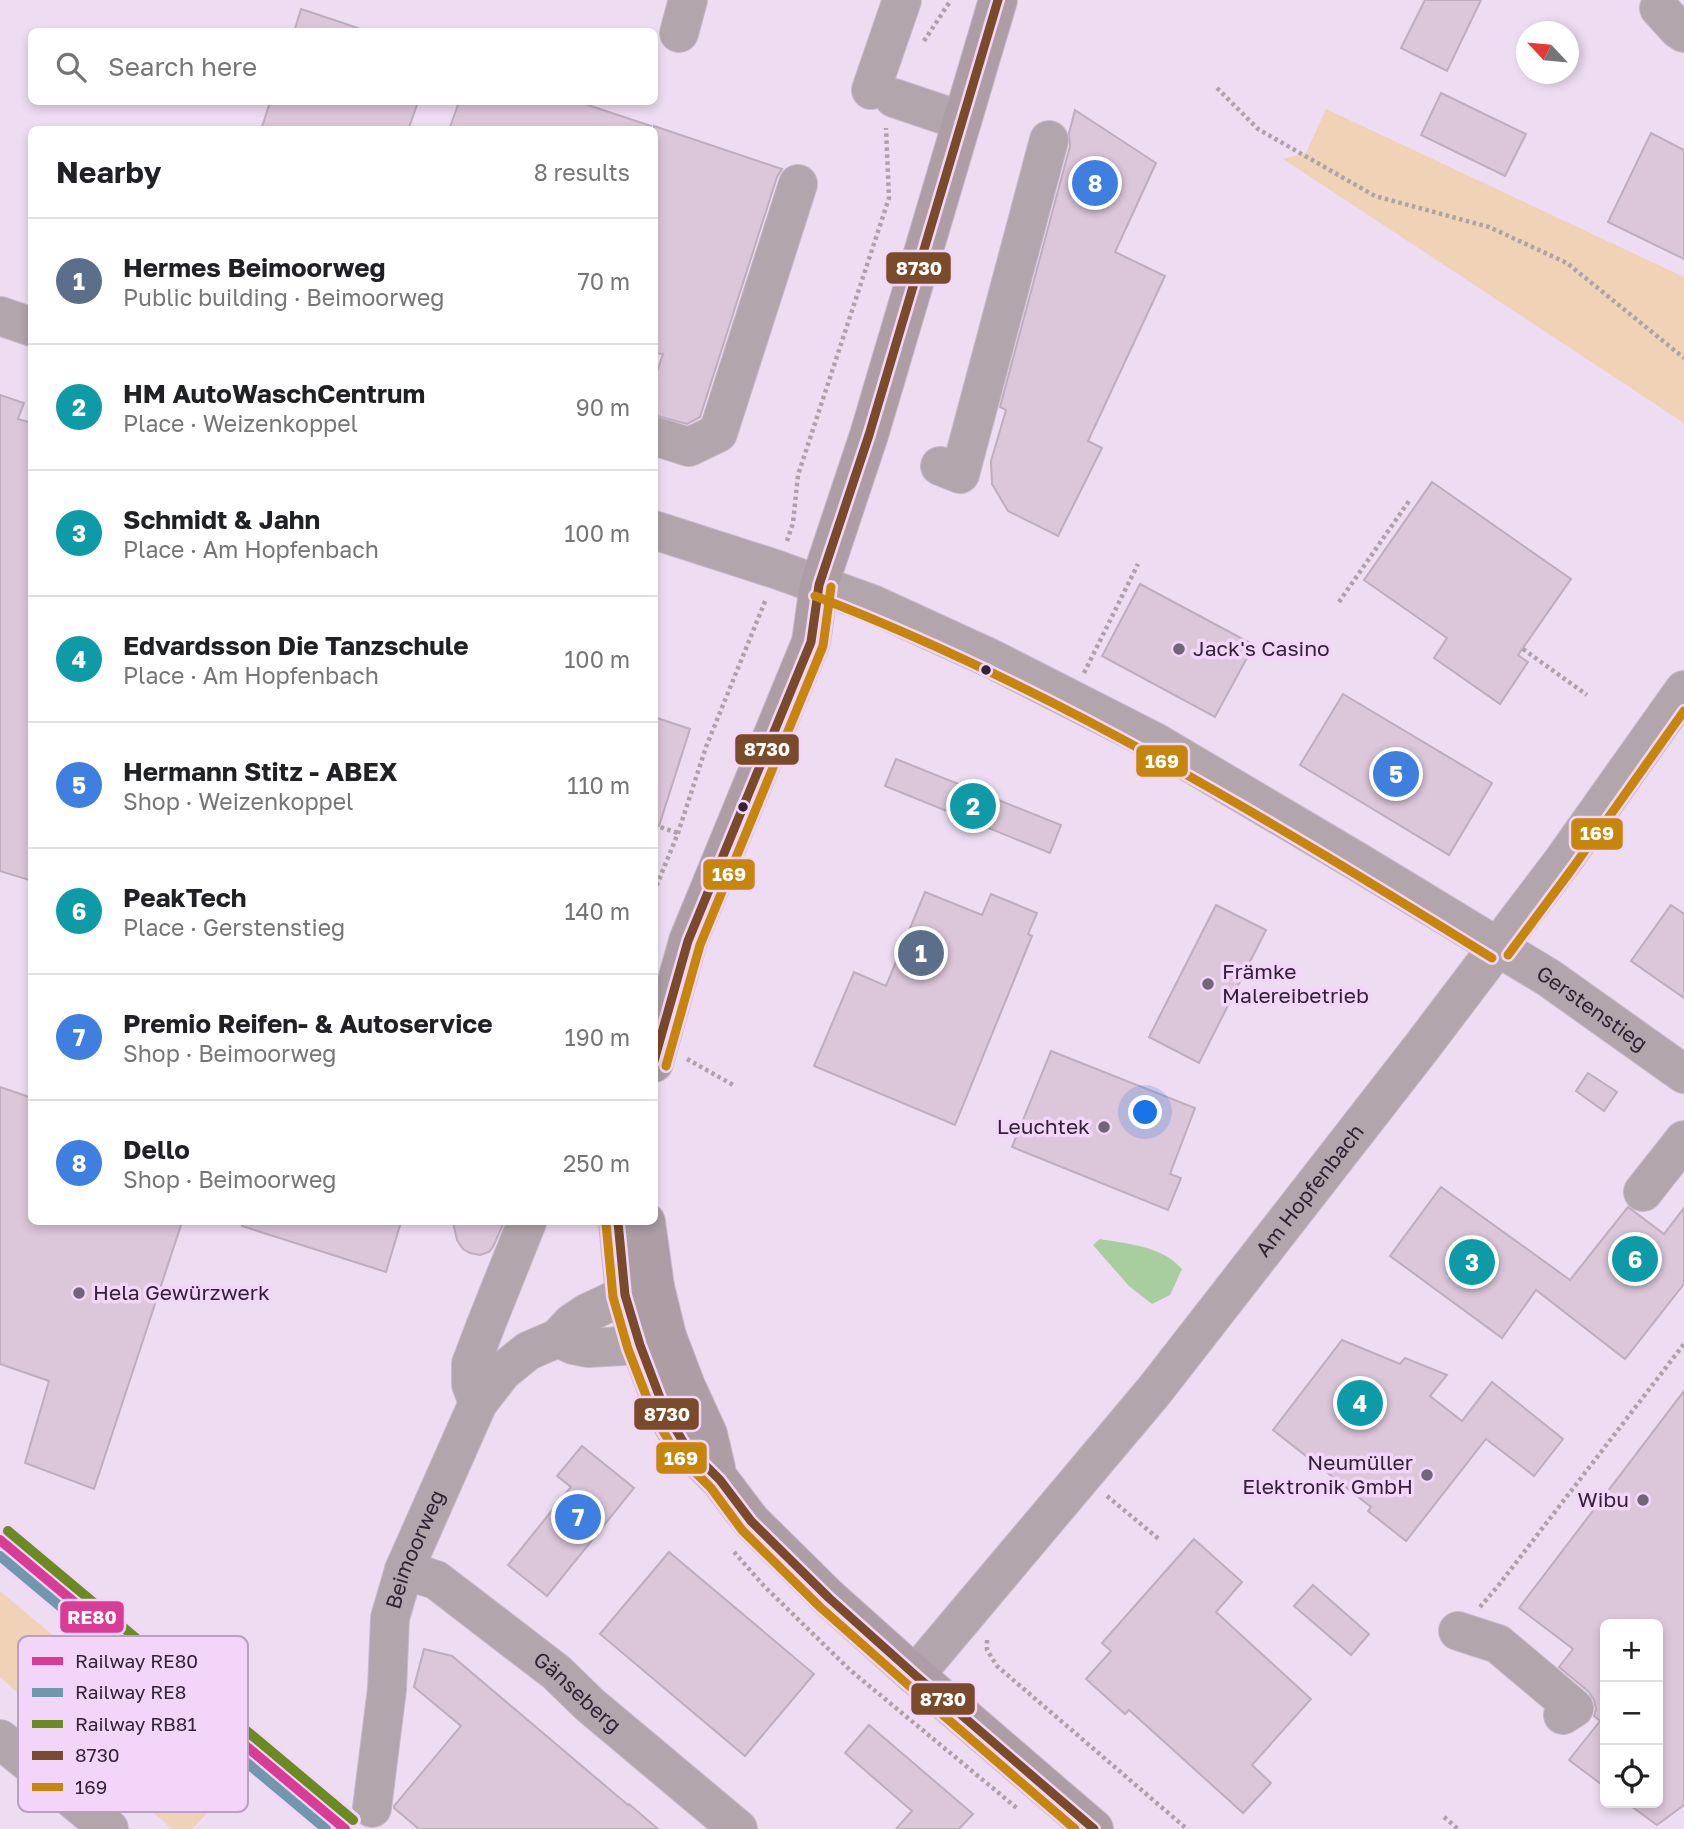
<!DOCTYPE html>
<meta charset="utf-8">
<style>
:root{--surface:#fff;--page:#f6f6f6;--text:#202124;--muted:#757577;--line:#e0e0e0;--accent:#b45309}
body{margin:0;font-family:"Golos Text",sans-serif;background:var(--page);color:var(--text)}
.controls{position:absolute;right:21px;bottom:21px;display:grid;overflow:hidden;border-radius:10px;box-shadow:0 4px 10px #0003}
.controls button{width:63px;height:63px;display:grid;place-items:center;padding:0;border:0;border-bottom:2px solid var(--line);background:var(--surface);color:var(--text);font:35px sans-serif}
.compass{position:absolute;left:1516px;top:21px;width:63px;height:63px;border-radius:50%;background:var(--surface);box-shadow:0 4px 10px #0003;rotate:296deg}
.you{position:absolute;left:1146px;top:1113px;width:24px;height:24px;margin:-18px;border:5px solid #fff;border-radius:50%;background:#1a73e8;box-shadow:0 0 0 10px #1a73e833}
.badge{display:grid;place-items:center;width:46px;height:46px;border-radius:50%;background:var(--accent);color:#fff;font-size:23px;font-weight:700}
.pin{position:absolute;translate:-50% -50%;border:4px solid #fff;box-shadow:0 2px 7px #0006}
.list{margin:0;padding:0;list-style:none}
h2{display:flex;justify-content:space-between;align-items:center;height:91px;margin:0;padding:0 28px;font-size:30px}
h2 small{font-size:23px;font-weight:400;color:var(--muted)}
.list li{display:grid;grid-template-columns:46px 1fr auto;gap:21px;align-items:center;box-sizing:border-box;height:126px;padding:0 28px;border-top:2px solid var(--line)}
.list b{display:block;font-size:26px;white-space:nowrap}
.list p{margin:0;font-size:23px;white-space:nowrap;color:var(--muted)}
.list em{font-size:23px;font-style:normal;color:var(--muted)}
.icon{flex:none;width:38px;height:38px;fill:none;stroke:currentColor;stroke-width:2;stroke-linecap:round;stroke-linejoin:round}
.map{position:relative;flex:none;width:1684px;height:1829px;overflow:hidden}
.search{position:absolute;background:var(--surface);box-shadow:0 4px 10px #0003;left:28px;top:28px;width:630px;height:77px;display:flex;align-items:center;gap:18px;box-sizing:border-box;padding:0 24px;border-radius:10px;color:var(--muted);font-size:26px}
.panel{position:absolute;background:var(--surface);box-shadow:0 4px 10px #0003;left:28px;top:126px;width:630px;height:1099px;border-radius:10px}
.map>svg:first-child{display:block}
.green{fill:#f0d2b6}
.water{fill:#a8cea0}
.building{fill:#dcc6da;stroke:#beadbc;stroke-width:2}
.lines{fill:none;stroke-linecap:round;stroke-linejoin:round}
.minor-casing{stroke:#c7b9cb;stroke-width:40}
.major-casing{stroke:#c7b9cb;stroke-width:40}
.path{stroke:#ada2a9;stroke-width:4.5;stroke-dasharray:3.5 3.5;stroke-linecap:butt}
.minor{stroke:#b2a6ac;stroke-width:38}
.major{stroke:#ad9ea6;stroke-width:38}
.bus-1-casing{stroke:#f3d5fa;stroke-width:14}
.bus-2-casing{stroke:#f3d5fa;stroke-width:14}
.bus-1{stroke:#7a4b2a;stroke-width:9}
.bus-2{stroke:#c6850d;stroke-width:9}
.rail-1-casing{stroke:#f3d5fa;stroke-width:16}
.rail-2-casing{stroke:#f3d5fa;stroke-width:16}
.rail-3-casing{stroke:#f3d5fa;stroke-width:16}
.rail-1{stroke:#d83c96;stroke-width:10}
.rail-2{stroke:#6f98ac;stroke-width:10}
.rail-3{stroke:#6a8a22;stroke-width:10}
.poi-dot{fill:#736477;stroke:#f3d5fa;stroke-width:2.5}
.bus-dot{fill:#312335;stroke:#f3d5fa;stroke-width:2.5}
.labels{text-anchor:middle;stroke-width:7;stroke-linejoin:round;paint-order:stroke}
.poi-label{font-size:21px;fill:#312335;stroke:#f3d5fa;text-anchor:start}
.street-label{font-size:21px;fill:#312335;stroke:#f3d5fa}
.key{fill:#f3d5fa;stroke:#b9a0bf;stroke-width:2}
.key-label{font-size:19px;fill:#312335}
.line-badge{stroke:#f3d5fa;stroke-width:2.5}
.badge-label{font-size:19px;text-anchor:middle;font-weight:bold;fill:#fff}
</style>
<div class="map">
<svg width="1684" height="1829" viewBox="0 0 1684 1829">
<rect width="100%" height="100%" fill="#eeddf2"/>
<!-- green -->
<g class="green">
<path d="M1326,109L1684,277V423L1283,159L1306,153Z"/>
<path d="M0,1591L233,1786L192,1829H172L0,1677Z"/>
</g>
<!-- water -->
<path class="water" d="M1100,1239C1128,1244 1162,1246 1182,1269L1170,1295L1152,1304L1129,1286L1093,1245Z"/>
<!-- building -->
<g class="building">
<path d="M1425,0H1481L1447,71L1401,48Z"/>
<path d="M301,9L358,28V32H294Z"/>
<path d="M1441,93L1526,134L1505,176L1421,135Z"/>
<path d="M270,102H418L408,130H261Z"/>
<path d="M459,102H579L651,126V130H449Z"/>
<path d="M1075,110L1156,163L1115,252L1165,276L1088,441L1102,448L1058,536L1008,511L992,484L991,461L1006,410L1000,407L1070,146L1069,133Z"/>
<path d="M654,126L782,169L777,177L700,417L687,424L654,415V381L663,354L654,353Z"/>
<path d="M1651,133L1684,150V259L1608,222Z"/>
<path d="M0,395L24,403L18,419L32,423V881L0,871Z"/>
<path d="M1432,482L1571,579L1518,655L1528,662L1500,704L1434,658L1447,638L1364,580Z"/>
<path d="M1140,584L1254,645L1215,717L1102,656Z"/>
<path d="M1343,694L1492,783L1449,855L1300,765Z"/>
<path d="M654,717L690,729L659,826L654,825Z"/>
<path d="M896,759L1061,825L1050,853L885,786Z"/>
<path d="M925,892L982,915L991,894L1037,913L1028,934L1032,936L955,1125L814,1066L854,972L886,986Z"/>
<path d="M1216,905L1266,930L1199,1063L1149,1037Z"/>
<path d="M1671,905L1684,914V998L1631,961Z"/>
<path d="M1051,1051L1195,1108L1170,1174L1181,1178L1168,1210L1012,1147Z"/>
<path d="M1588,1073L1617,1092L1604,1111L1576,1091Z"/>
<path d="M0,1087L32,1098V1222H182L94,1489L25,1463L49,1381L0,1364Z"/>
<path d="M1441,1187L1570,1280L1628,1207L1664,1234L1684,1208V1284L1625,1359L1536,1290L1502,1338L1390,1256Z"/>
<path d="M242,1222H401L386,1272L242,1226Z"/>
<path d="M453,1222H504L493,1247L489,1252L480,1255L470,1253L463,1249L457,1240Z"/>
<path d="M1342,1340L1400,1364L1405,1358L1447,1375L1430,1396L1462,1421L1492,1382L1563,1439L1534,1476L1486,1439L1406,1541L1368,1511L1371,1507L1273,1430Z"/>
<path d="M1684,1391V1805L1657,1825L1627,1803H1658V1624H1605V1787L1569,1760L1600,1721L1594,1716L1596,1709L1594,1700L1589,1692L1559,1667L1573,1649L1519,1608Z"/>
<path d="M582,1446L634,1488L547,1596L508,1565L571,1487L557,1476Z"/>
<path d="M1194,1539L1242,1582L1216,1612L1311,1699L1252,1765L1271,1783L1243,1813L1129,1710L1125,1714L1086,1679L1111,1651L1102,1643Z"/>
<path d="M669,1552L814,1674L745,1756L600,1634Z"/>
<path d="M1313,1585L1369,1634L1351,1655L1294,1606Z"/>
<path d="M424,1649L452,1656L628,1805L629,1804L658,1829H419L394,1808V1806L461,1726L414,1687Z"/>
<path d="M869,1725L973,1814L959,1829H896L912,1811L845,1753Z"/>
</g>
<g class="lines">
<!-- minor casing -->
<g class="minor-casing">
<g id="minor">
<path d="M1659,8L1678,29L1684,33"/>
<path d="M679,33L688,0"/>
<path d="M871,90L902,0"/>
<path d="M894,98L962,121"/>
<path d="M0,316L32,327"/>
<path d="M654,436L689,447L718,433L798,184"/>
<path d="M940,466L960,474L1049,140"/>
<path id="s1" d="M654,530L778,570L872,604L992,659L1155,742L1358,862L1549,978L1684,1074"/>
<path d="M1643,1192L1684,1140"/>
<path d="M558,1338L573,1345L588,1348L640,1345L667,1336"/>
<path d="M478,1403L471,1384V1364L485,1327L527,1222"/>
<path id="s2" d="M404,1570L436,1580L556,1672L590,1705L738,1829"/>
<path d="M1458,1631L1498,1644L1574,1708L1563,1715"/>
<path id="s3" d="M915,1675L1154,1391L1421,1048L1562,862L1684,690"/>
<path d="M0,1739L109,1829"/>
<path id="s4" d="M372,1808L387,1689L390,1618L404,1570L478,1403L502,1372L528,1351L558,1338L572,1323L587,1313L625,1295L655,1287"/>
</g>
</g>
<!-- major casing -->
<g class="major-casing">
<g id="major">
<path d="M654,1063L688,941L811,642L819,585L869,435L998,0"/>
<path d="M618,1222L625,1295L640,1345L665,1411L685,1445L720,1480L751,1521L829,1598L915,1675L1094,1829"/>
<path d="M646,1222L655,1287L667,1336L686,1386L708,1434L716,1468"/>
</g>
</g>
<!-- path -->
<g class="path">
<path d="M924,41L951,0"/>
<path d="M1217,88L1258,129L1375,196L1489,227L1567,263L1684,358"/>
<path d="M787,541L793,523L798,475L889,198L886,128"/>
<path d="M1339,602L1409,501"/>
<path d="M1523,649L1587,695"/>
<path d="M1084,673L1138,564"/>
<path d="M654,825L678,833"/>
<path d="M654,892L678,833L706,747L766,599"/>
<path d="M687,1059L735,1086"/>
<path d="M1107,1496L1160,1540"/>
<path d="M734,1552L764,1586L850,1670L1018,1809"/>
<path d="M1480,1607L1498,1586L1684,1344"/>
<path d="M987,1640V1650L997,1666L1187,1829"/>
<path d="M1444,1817L1458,1829"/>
</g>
<!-- minor -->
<use href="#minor" class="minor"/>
<!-- major -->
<use href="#major" class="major"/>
<!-- bus-1 casing -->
<g class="bus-1-casing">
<g id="bus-1">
<path d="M654,1061L688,941L811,642L819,585L869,435L998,0"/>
<path d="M618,1222L625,1295L640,1345L665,1411L685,1445L720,1480L751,1521L829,1598L915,1675L1094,1829"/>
</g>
</g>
<!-- bus-2 casing -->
<g class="bus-2-casing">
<g id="bus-2">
<path d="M815,596C1055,688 1274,823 1492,958"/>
<path d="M1508,955L1572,869L1684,711"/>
<path d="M666,1066L700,945L823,646L831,587"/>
<path d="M606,1223L613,1297L628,1349L654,1416L676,1453L711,1488L742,1530L820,1607L907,1684L1075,1829"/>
</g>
</g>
<!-- bus-1 -->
<use href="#bus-1" class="bus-1"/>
<!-- bus-2 -->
<use href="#bus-2" class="bus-2"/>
<!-- rail-1 casing -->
<g class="rail-1-casing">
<path id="rail-1" d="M0,1540L345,1829"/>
</g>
<!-- rail-2 casing -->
<g class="rail-2-casing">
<path id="rail-2" d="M0,1556L326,1829"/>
</g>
<!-- rail-3 casing -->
<g class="rail-3-casing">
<path id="rail-3" d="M8,1531L353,1820"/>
</g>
<!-- rail-1 -->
<use href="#rail-1" class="rail-1"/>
<!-- rail-2 -->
<use href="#rail-2" class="rail-2"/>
<!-- rail-3 -->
<use href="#rail-3" class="rail-3"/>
</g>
<!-- markers -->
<g class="poi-dot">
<circle cx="1179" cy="649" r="7"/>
<circle cx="1208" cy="984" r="7"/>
<circle cx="1104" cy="1127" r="7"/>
<circle cx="79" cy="1293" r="7"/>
<circle cx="1427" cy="1475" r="7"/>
<circle cx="1643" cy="1500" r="7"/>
</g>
<g class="bus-dot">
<circle cx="986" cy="670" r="6"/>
<circle cx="743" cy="807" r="6"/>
</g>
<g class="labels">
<!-- poi labels -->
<g class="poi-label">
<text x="1193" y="656">Jack's Casino</text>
<text x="1222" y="979">Främke<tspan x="1222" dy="24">Malereibetrieb</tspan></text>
<text x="1090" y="1134" text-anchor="end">Leuchtek</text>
<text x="93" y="1300">Hela Gewürzwerk</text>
<text x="1413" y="1470" text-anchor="end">Neumüller<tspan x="1413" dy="24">Elektronik GmbH</tspan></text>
<text x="1629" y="1507" text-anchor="end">Wibu</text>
</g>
<!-- street labels -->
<g class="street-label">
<text dy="7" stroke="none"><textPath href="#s1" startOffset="1057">Gerstenstieg</textPath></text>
<text dy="7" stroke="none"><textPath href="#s3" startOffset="625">Am Hopfenbach</textPath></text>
<text dy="7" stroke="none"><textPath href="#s4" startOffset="264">Beimoorweg</textPath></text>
<text dy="7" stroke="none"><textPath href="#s2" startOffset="214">Gänseberg</textPath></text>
</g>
</g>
<!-- legend -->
<rect x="18" y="1636" width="230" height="176" rx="10" class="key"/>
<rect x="32" y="1657" width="31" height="8" fill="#d83c96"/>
<rect x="32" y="1688" width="31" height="9" fill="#6f98ac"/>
<rect x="32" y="1720" width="31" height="8" fill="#6a8a22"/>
<rect x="32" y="1751" width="31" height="9" fill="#7a4b2a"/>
<rect x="32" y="1783" width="31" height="8" fill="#c6850d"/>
<g class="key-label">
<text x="75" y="1668">Railway RE80</text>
<text x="75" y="1699">Railway RE8</text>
<text x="75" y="1731">Railway RB81</text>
<text x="75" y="1762">8730</text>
<text x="75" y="1794">169</text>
</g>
<g class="line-badge">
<rect x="885" y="251" width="67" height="34" rx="7" fill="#7a4b2a"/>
<rect x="734" y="733" width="66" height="33" rx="7" fill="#7a4b2a"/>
<rect x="1135" y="744" width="54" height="34" rx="7" fill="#c6850d"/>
<rect x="1570" y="817" width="54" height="34" rx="7" fill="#c6850d"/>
<rect x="702" y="858" width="54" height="33" rx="7" fill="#c6850d"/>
<rect x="633" y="1397" width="67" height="34" rx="7" fill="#7a4b2a"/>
<rect x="655" y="1441" width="53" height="34" rx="7" fill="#c6850d"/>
<rect x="59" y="1600" width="66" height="34" rx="7" fill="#d83c96"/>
<rect x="910" y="1682" width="66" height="34" rx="7" fill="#7a4b2a"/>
</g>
<g class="badge-label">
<text x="919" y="275">8730</text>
<text x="767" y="756">8730</text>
<text x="1162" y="768">169</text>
<text x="1597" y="840">169</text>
<text x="729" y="881">169</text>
<text x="667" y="1421">8730</text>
<text x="681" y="1465">169</text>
<text x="92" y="1624">RE80</text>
<text x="943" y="1706">8730</text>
</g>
</svg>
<div class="controls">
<button>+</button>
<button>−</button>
<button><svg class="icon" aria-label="locate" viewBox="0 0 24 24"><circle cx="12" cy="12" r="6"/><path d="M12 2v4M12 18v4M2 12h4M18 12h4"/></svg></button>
</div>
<svg class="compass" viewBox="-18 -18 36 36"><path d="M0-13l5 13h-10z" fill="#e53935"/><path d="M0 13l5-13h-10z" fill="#757577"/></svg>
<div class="you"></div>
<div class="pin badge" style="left:921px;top:953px;background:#5c6f8a">1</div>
<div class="pin badge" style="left:973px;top:806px;background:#0f9aa8">2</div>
<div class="pin badge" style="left:1472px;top:1262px;background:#0f9aa8">3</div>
<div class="pin badge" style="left:1360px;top:1403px;background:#0f9aa8">4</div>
<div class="pin badge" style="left:1396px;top:774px;background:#3f7fe0">5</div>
<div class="pin badge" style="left:1635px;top:1259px;background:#0f9aa8">6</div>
<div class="pin badge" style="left:578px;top:1517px;background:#3f7fe0">7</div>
<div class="pin badge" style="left:1095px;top:183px;background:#3f7fe0">8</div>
<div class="search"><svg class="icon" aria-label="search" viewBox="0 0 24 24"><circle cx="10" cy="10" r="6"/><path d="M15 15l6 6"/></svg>Search here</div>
<section class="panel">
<h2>Nearby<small>8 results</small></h2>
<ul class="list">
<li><span class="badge" style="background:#5c6f8a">1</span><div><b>Hermes Beimoorweg</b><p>Public building · Beimoorweg</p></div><em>70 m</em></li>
<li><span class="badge" style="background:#0f9aa8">2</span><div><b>HM AutoWaschCentrum</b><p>Place · Weizenkoppel</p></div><em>90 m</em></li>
<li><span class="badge" style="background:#0f9aa8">3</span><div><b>Schmidt &amp; Jahn</b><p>Place · Am Hopfenbach</p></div><em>100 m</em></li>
<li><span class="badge" style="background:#0f9aa8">4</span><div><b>Edvardsson Die Tanzschule</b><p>Place · Am Hopfenbach</p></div><em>100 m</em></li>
<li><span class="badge" style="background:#3f7fe0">5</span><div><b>Hermann Stitz - ABEX</b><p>Shop · Weizenkoppel</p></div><em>110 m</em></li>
<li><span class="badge" style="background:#0f9aa8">6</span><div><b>PeakTech</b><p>Place · Gerstenstieg</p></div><em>140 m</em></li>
<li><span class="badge" style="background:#3f7fe0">7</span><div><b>Premio Reifen- &amp; Autoservice</b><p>Shop · Beimoorweg</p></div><em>190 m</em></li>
<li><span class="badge" style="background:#3f7fe0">8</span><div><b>Dello</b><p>Shop · Beimoorweg</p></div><em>250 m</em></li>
</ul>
</section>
</div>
